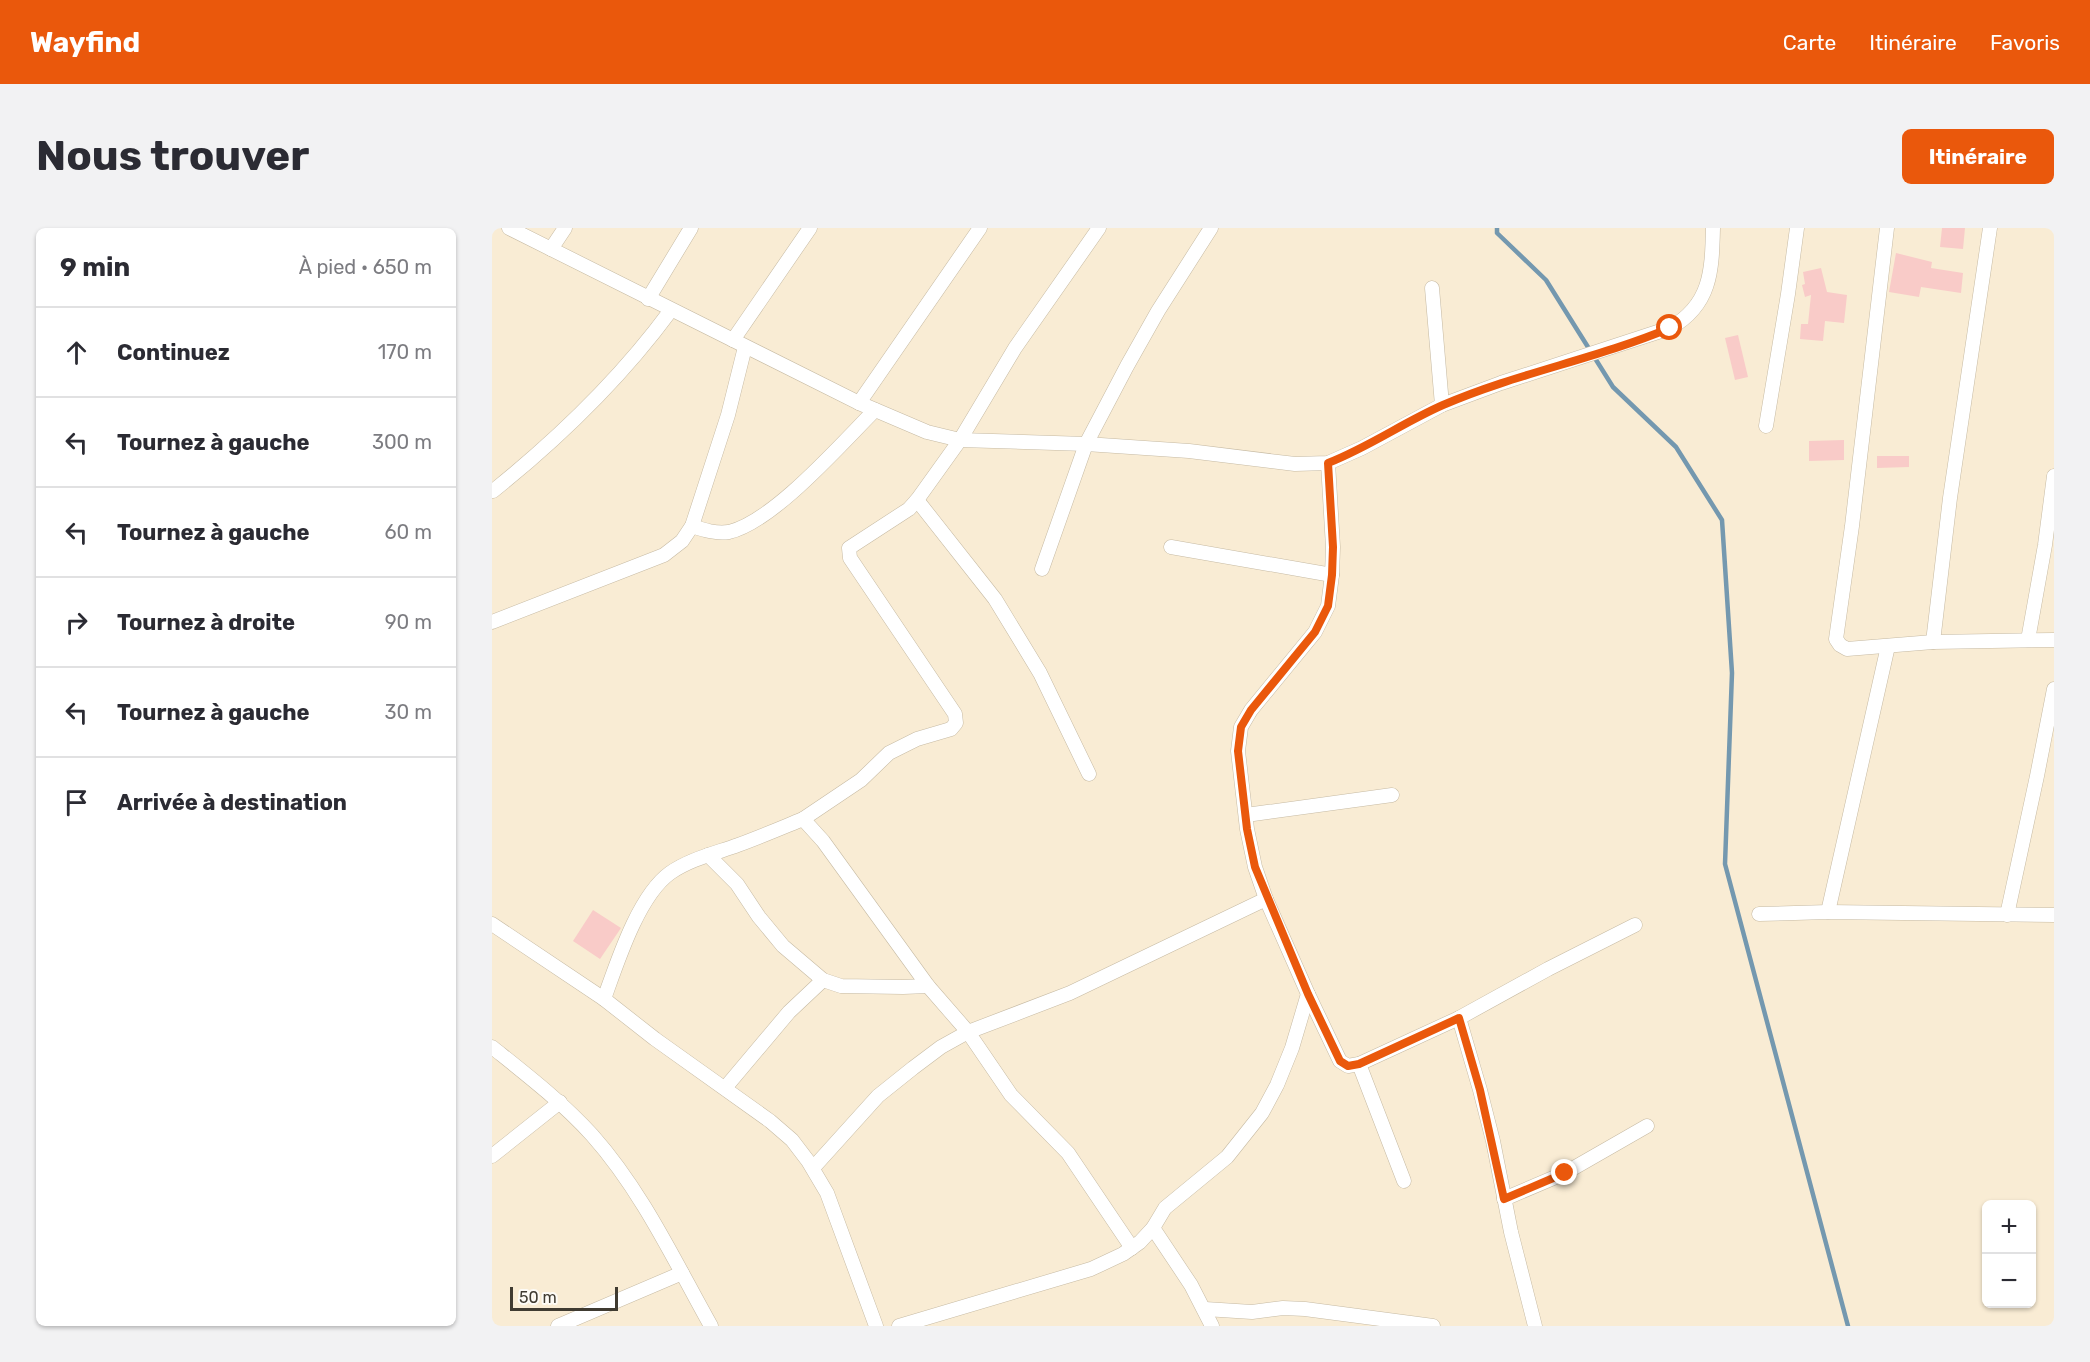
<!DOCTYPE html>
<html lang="fr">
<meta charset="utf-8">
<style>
:root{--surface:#fff;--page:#f2f2f3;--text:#2b2b33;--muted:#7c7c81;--line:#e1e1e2;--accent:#ea580c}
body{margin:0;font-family:Rubik,sans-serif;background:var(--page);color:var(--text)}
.controls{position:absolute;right:18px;bottom:18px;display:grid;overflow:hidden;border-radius:9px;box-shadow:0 2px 4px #0004}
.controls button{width:54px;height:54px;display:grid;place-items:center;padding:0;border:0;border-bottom:2px solid var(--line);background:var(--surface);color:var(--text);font:30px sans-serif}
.scale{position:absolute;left:18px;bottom:15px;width:108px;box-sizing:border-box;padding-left:6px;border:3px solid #403b31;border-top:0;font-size:16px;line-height:21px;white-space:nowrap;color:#403b31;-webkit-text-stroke:4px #fdfbf6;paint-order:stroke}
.stop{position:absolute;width:18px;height:18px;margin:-14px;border:4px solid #ea580c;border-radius:50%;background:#fff}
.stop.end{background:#ea580c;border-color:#fff;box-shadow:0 2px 6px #0008}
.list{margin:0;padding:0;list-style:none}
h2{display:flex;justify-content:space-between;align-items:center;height:78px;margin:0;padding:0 24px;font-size:26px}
h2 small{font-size:20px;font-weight:400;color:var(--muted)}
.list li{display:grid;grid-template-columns:39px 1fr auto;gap:18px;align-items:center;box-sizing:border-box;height:90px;padding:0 24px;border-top:2px solid var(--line)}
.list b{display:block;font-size:22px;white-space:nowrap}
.list em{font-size:20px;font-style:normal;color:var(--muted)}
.icon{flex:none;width:33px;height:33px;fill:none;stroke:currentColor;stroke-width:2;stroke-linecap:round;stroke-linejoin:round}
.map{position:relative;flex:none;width:1562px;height:1098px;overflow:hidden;border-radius:9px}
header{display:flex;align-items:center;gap:36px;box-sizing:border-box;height:84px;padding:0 30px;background:var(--accent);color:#fff}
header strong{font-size:28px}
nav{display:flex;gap:33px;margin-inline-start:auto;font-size:21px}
.intro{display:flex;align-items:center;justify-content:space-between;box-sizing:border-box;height:144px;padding:0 36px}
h1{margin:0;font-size:42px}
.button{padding:15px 27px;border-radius:9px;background:var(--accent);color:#fff;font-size:21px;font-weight:700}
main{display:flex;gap:36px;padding:0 36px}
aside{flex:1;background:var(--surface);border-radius:9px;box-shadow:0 2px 4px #0004}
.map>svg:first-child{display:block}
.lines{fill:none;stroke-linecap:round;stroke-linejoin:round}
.stream{stroke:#7498af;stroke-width:4.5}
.building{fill:#f9cbc8}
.minor-casing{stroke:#c6baa3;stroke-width:15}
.minor{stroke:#fff;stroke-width:14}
.route{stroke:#ea580c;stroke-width:8}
</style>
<header>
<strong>Wayfind</strong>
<nav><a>Carte</a><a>Itinéraire</a><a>Favoris</a></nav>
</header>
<div class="intro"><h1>Nous trouver</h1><a class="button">Itinéraire</a></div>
<main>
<aside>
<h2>9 min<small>À pied · 650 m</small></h2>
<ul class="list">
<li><svg class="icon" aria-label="ahead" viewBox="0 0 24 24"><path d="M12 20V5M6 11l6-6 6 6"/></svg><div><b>Continuez</b></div><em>170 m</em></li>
<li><svg class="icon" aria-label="left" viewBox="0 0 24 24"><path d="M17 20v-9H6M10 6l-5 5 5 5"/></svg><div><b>Tournez à gauche</b></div><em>300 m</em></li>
<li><svg class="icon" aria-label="left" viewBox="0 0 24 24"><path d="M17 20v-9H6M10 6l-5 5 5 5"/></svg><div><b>Tournez à gauche</b></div><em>60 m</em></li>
<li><svg class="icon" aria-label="right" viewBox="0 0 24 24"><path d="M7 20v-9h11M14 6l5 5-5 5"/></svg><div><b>Tournez à droite</b></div><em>90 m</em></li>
<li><svg class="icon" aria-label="left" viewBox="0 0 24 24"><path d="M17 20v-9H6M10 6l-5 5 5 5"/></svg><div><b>Tournez à gauche</b></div><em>30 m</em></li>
<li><svg class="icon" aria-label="arrive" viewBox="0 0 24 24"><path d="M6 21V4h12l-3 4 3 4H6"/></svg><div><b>Arrivée à destination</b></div></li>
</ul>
</aside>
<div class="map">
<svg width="1562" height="1098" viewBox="0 0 1562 1098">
<rect width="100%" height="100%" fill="#f9ecd4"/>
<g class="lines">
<!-- stream -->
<path class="stream" d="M1005,0V5L1054,52L1121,159L1184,219L1230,292L1240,445L1233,636L1356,1098"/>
</g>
<!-- building -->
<g class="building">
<path d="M1450,0H1473L1471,21L1448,19Z"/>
<path d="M1404,25L1440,34L1439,40L1471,45L1469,65L1429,59L1427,69L1397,64Z"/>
<path d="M1329,40L1335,64L1355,67L1352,95L1333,93L1331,113L1308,111L1309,96H1316L1319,67L1313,69L1310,57L1313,56L1311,44Z"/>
<path d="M1246,107L1256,149L1243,152L1233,110Z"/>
<path d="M1352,212V232L1317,233V213Z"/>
<path d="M1385,228H1417V239L1385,240Z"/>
<path d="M101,682L129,700L108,731L81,713Z"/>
</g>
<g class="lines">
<!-- minor casing -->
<g class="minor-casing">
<g id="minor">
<path d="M17,0L367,175L435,204L468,212L594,216L697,223L803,236L836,235L870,220L950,177L1009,155L1178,100C1219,77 1220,43 1221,0"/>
<path d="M1395,0L1360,298L1344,411L1348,417L1355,421L1441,414L1562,412"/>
<path d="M59,21L73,0"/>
<path d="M940,60L950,177"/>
<path d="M156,71L199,0"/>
<path d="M241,112L318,0"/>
<path d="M367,175L488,0"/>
<path d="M1274,198L1296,66L1305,0"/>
<path d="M836,235L841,319L840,347L836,378L823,404L759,482L749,499L746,523L755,601L763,639L774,671L816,766L848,833L856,838L867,836L967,790L1056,741L1143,697"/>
<path d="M1,263C67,210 129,150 179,82"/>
<path d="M425,272L503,371L548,445L597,546"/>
<path d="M200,298C212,302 224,306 237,304C281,294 349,216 383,182"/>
<path d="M679,319L840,347"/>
<path d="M550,341L594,216L635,138L666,83L719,0"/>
<path d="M0,394L172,327L190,313L200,298L236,187L253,119"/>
<path d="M1536,412L1553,317L1562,248"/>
<path d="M1441,414L1458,270L1498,0"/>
<path d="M754,587L900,567"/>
<path d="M311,591L369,552L397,525L425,511L459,501L464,495L463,486L358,330L357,320L417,281L425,272L468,212L523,120L607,0"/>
<path d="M216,627L245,656L267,689L291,718L331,752L349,758L411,759L436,758"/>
<path d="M1336,684L1396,418"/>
<path d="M1267,686L1336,684L1562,687"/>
<path d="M1515,687L1545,548L1562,461"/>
<path d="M0,696L112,771L163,811L278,893L300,912L316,933L335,965L384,1098"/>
<path d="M112,771C125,735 146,668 178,645C198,631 224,625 246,617C268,609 289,600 311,591L331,613L436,758L476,804L519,867L576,925L640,1020"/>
<path d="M967,790L988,862L1001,913L1019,1004L1043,1098"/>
<path d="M0,819C35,847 70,874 100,907C150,963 183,1034 219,1098"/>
<path d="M867,836L912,953"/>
<path d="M233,860L297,784L331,752"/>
<path d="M0,928L68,874"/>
<path d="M321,940L386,868L421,840L449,819L476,804L578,765L774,671"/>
<path d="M1012,971L1073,945L1155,898"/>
<path d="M661,1000L699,1057L720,1098"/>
<path d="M713,1081L760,1084L791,1080L813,1081L941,1098"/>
<path d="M66,1098L190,1045"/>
<path d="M407,1098L599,1041L631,1026L648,1014L661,1000L673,980L735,929L770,885L785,857L800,820L816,766"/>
</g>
</g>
<!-- minor -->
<use href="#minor" class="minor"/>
</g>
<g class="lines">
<!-- route -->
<path class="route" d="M1073,945L1012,971L988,862L967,790L867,836L856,838L848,833L816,766L763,639L755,601L746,523L749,499L759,482L823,404L836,378L840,347L841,319L836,235C877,219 912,194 951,177C1025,145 1104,131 1178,100"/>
</g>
</svg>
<div class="controls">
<button>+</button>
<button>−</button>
</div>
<div class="scale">50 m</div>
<div class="stop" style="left:1178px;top:100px"></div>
<div class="stop end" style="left:1073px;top:945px"></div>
</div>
</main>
